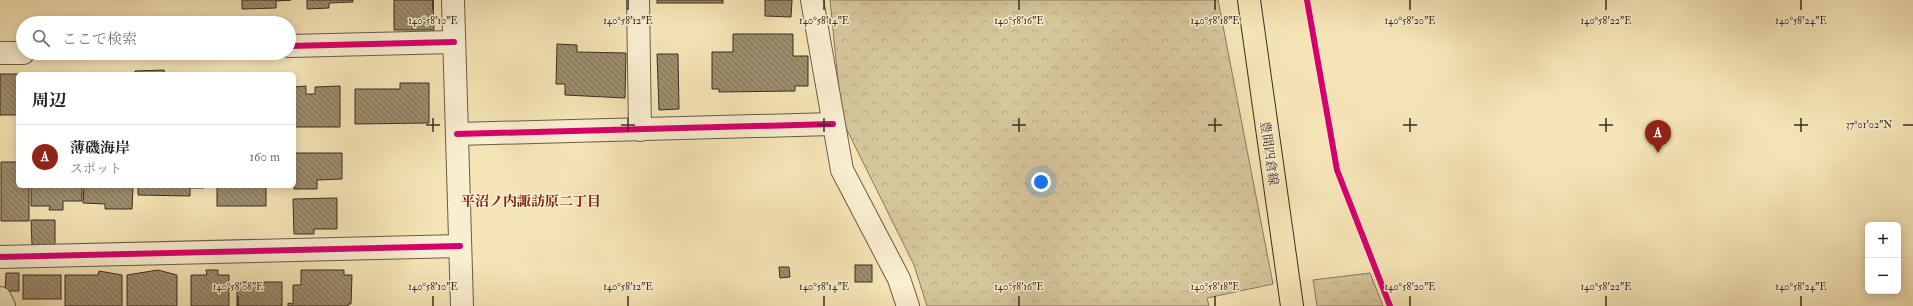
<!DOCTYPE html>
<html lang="ja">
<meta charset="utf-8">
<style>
:root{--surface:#fff;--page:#f6f6f6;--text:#222;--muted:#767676;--line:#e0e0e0;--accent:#8f2418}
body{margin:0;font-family:"IM FELL Double Pica","Noto Serif JP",serif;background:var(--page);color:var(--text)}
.controls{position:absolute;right:12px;bottom:12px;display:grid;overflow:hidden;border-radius:6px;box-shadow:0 2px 10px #0003}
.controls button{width:36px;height:36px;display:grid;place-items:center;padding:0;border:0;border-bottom:1px solid var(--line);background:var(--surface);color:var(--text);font:20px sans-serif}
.you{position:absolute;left:1041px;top:182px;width:14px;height:14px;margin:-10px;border:3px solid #fff;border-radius:50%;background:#1a73e8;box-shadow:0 0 0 6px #1a73e833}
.badge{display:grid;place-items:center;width:26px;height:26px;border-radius:50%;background:var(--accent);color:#fff;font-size:13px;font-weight:700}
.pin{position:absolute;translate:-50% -33px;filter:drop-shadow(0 1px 2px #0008)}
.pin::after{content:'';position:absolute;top:21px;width:14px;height:12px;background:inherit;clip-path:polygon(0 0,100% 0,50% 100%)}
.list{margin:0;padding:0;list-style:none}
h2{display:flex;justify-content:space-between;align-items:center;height:52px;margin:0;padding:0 16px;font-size:17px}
h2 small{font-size:13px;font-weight:400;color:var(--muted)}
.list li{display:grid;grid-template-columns:26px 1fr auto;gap:12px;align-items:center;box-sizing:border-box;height:64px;padding:0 16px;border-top:1px solid var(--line)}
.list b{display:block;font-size:15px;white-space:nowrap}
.list p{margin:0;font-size:13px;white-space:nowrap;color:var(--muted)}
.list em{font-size:13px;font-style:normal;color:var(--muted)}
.icon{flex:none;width:22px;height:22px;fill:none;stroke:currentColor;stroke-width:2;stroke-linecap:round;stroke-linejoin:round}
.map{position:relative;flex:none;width:1913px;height:306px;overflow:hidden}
.search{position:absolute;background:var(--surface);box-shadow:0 2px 10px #0003;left:16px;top:16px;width:280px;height:44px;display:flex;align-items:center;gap:10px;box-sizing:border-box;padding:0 14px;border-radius:22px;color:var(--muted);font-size:15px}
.panel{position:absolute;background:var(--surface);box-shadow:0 2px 10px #0003;left:16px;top:72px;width:280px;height:116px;border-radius:6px}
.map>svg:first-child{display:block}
.forest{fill:url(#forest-crowns);stroke:#8a7a5e}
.building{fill:url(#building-back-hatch);stroke:#3d2d1f}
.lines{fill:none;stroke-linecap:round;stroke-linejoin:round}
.minor-casing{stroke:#6b5b45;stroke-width:24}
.major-casing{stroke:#3d2d1f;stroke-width:24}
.minor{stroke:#f8eed0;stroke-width:22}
.major{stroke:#f5e5b6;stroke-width:22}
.cycleway-casing{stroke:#f8eed0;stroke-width:8}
.cycleway{stroke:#d6006c;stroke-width:6}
.ticks{fill:none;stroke:#3d2d1f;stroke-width:1.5}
.labels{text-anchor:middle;stroke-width:3;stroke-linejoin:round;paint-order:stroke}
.street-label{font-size:13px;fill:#3d2d1f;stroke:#f8eed0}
.neighbourhood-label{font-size:14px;font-weight:bold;fill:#7a1f14;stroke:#f8eed0}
.ticks-label{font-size:10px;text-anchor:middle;fill:#3d2d1f;stroke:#f8eed0;stroke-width:3;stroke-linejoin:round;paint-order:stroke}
</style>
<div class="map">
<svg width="1913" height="306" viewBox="0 0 1913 306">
<defs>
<pattern id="forest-crowns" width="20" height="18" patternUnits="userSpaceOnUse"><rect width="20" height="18" fill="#d6c69c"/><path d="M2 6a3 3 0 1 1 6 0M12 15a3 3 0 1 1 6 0" fill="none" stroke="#b9aa86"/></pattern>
<pattern id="building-back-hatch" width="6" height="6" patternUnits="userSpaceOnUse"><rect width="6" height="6" fill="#9d8d6e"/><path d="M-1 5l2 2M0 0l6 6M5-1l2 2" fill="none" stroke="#81745a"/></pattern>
</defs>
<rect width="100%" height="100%" fill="#f5e5b6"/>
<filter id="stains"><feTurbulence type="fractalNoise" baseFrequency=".005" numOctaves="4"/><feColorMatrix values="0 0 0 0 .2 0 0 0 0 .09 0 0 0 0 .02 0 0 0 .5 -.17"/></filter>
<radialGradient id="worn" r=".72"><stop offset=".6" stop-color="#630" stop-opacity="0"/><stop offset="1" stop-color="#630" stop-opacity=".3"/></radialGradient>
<!-- forest -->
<g class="forest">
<path d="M830,0H1218L1273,284L1207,298L1209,306H927L914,265L842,120Z"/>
<path d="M1370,273L1383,306H1317L1313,280Z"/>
</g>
<!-- building -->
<g class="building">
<path d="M242,0H291L276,1V8L242,9Z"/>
<path d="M307,0H353V2L329,3V8L307,9Z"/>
<path d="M394,0H433L434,30H394Z"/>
<rect x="657" y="0" width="66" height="3"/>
<path d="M765,0H792L791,17L765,16Z"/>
<path d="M733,34H793V56H808V86H795V91L719,92V89H712V52H733Z"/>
<path d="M557,44L577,45V52L626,53L625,98L565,95V84H556Z"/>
<path d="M657,54H678L679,109L659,110Z"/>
<path d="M164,70L165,74H135V71Z"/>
<rect x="0" y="74" width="18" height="41"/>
<path d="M400,83H429V123L355,124V89H400Z"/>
<path d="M306,86V94H315V87L340,86V127H294V87Z"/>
<path d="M294,153H342V179L317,180V189H294Z"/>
<path d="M1,162H18V186H29V221H1Z"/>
<path d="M31,186H82V201H63V210H49L50,206H31Z"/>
<path d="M84,186H133L132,209H105V204L83,203Z"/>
<path d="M138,186H204V188H190V196L138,195Z"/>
<rect x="217" y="186" width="49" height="20"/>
<path d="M337,198V229H314V234H294L293,199Z"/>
<path d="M31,220H55V245H32Z"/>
<rect x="855" y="265" width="17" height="17"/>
<path d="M779,267H789L790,277L780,278Z"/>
<path d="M158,270L177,275V306H127V275Z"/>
<path d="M206,270H218V275H229V306H191V275H207Z"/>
<path d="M301,270H344V275H352L351,304H348V306H288V303L293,304V285H301Z"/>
<path d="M99,271L122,275V306H65V275H98Z"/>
<path d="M6,273H19V291H5Z"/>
<rect x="23" y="275" width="38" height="24"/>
<rect x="237" y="282" width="45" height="24"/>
</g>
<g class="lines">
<!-- minor casing -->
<g class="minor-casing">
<g id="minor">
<path d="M453,0L462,306"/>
<path d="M638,0L640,130"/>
<path d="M812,0L842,170L899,279L908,306"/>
<path d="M289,46L454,42"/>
<path d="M0,53H23"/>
<path d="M457,134L833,124"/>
<path d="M0,257L460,246"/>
<path d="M0,298L4,306"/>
</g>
</g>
<!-- major casing -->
<g class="major-casing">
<path id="major" d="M1249,0L1292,306"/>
</g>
<!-- minor -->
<use href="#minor" class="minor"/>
<!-- major -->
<use href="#major" class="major"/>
<!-- cycleway casing -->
<g class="cycleway-casing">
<g id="cycleway">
<path d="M1307,0L1337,170L1390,306"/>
<path d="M289,46L454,42"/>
<path d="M457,134L833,124"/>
<path d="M0,257L460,246"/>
</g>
</g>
<!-- cycleway -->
<use href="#cycleway" class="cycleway"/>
</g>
<!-- ticks -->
<path class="ticks" d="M433,0V10M628,0V10M824,0V10M1019,0V10M1215,0V10M1410,0V10M1606,0V10M1801,0V10M433,118V132M628,118V132M824,118V132M1019,118V132M1215,118V132M1410,118V132M1606,118V132M1801,118V132M426,125H440M621,125H635M817,125H831M1012,125H1026M1208,125H1222M1403,125H1417M1599,125H1613M1794,125H1808M1903,125H1913M238,296V306M433,296V306M628,296V306M824,296V306M1019,296V306M1215,296V306M1410,296V306M1606,296V306M1801,296V306"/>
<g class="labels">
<!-- street labels -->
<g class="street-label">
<text transform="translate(1270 153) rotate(82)" y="5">豊間四倉線</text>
</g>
<!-- neighbourhood labels -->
<g class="neighbourhood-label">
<text x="531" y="206">平沼ノ内諏訪原二丁目</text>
</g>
</g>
<g class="ticks-label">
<text x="433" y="24">140°58'10"E</text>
<text x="628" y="24">140°58'12"E</text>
<text x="824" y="24">140°58'14"E</text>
<text x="1019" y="24">140°58'16"E</text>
<text x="1215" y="24">140°58'18"E</text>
<text x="1410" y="24">140°58'20"E</text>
<text x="1606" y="24">140°58'22"E</text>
<text x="1801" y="24">140°58'24"E</text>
<text x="1869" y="128">37°01'02"N</text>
<text x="238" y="290">140°58'08"E</text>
<text x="433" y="290">140°58'10"E</text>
<text x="628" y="290">140°58'12"E</text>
<text x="824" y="290">140°58'14"E</text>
<text x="1019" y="290">140°58'16"E</text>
<text x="1215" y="290">140°58'18"E</text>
<text x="1410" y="290">140°58'20"E</text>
<text x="1606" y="290">140°58'22"E</text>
<text x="1801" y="290">140°58'24"E</text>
</g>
<rect width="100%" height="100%" filter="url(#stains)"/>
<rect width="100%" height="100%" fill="url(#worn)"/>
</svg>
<div class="controls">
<button>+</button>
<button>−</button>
</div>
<div class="you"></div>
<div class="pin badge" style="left:1658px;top:153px">A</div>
<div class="search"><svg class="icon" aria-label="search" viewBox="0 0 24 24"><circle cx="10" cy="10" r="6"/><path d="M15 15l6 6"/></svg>ここで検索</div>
<section class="panel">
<h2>周辺<small></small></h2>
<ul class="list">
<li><span class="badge">A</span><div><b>薄磯海岸</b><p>スポット</p></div><em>160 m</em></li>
</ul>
</section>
</div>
